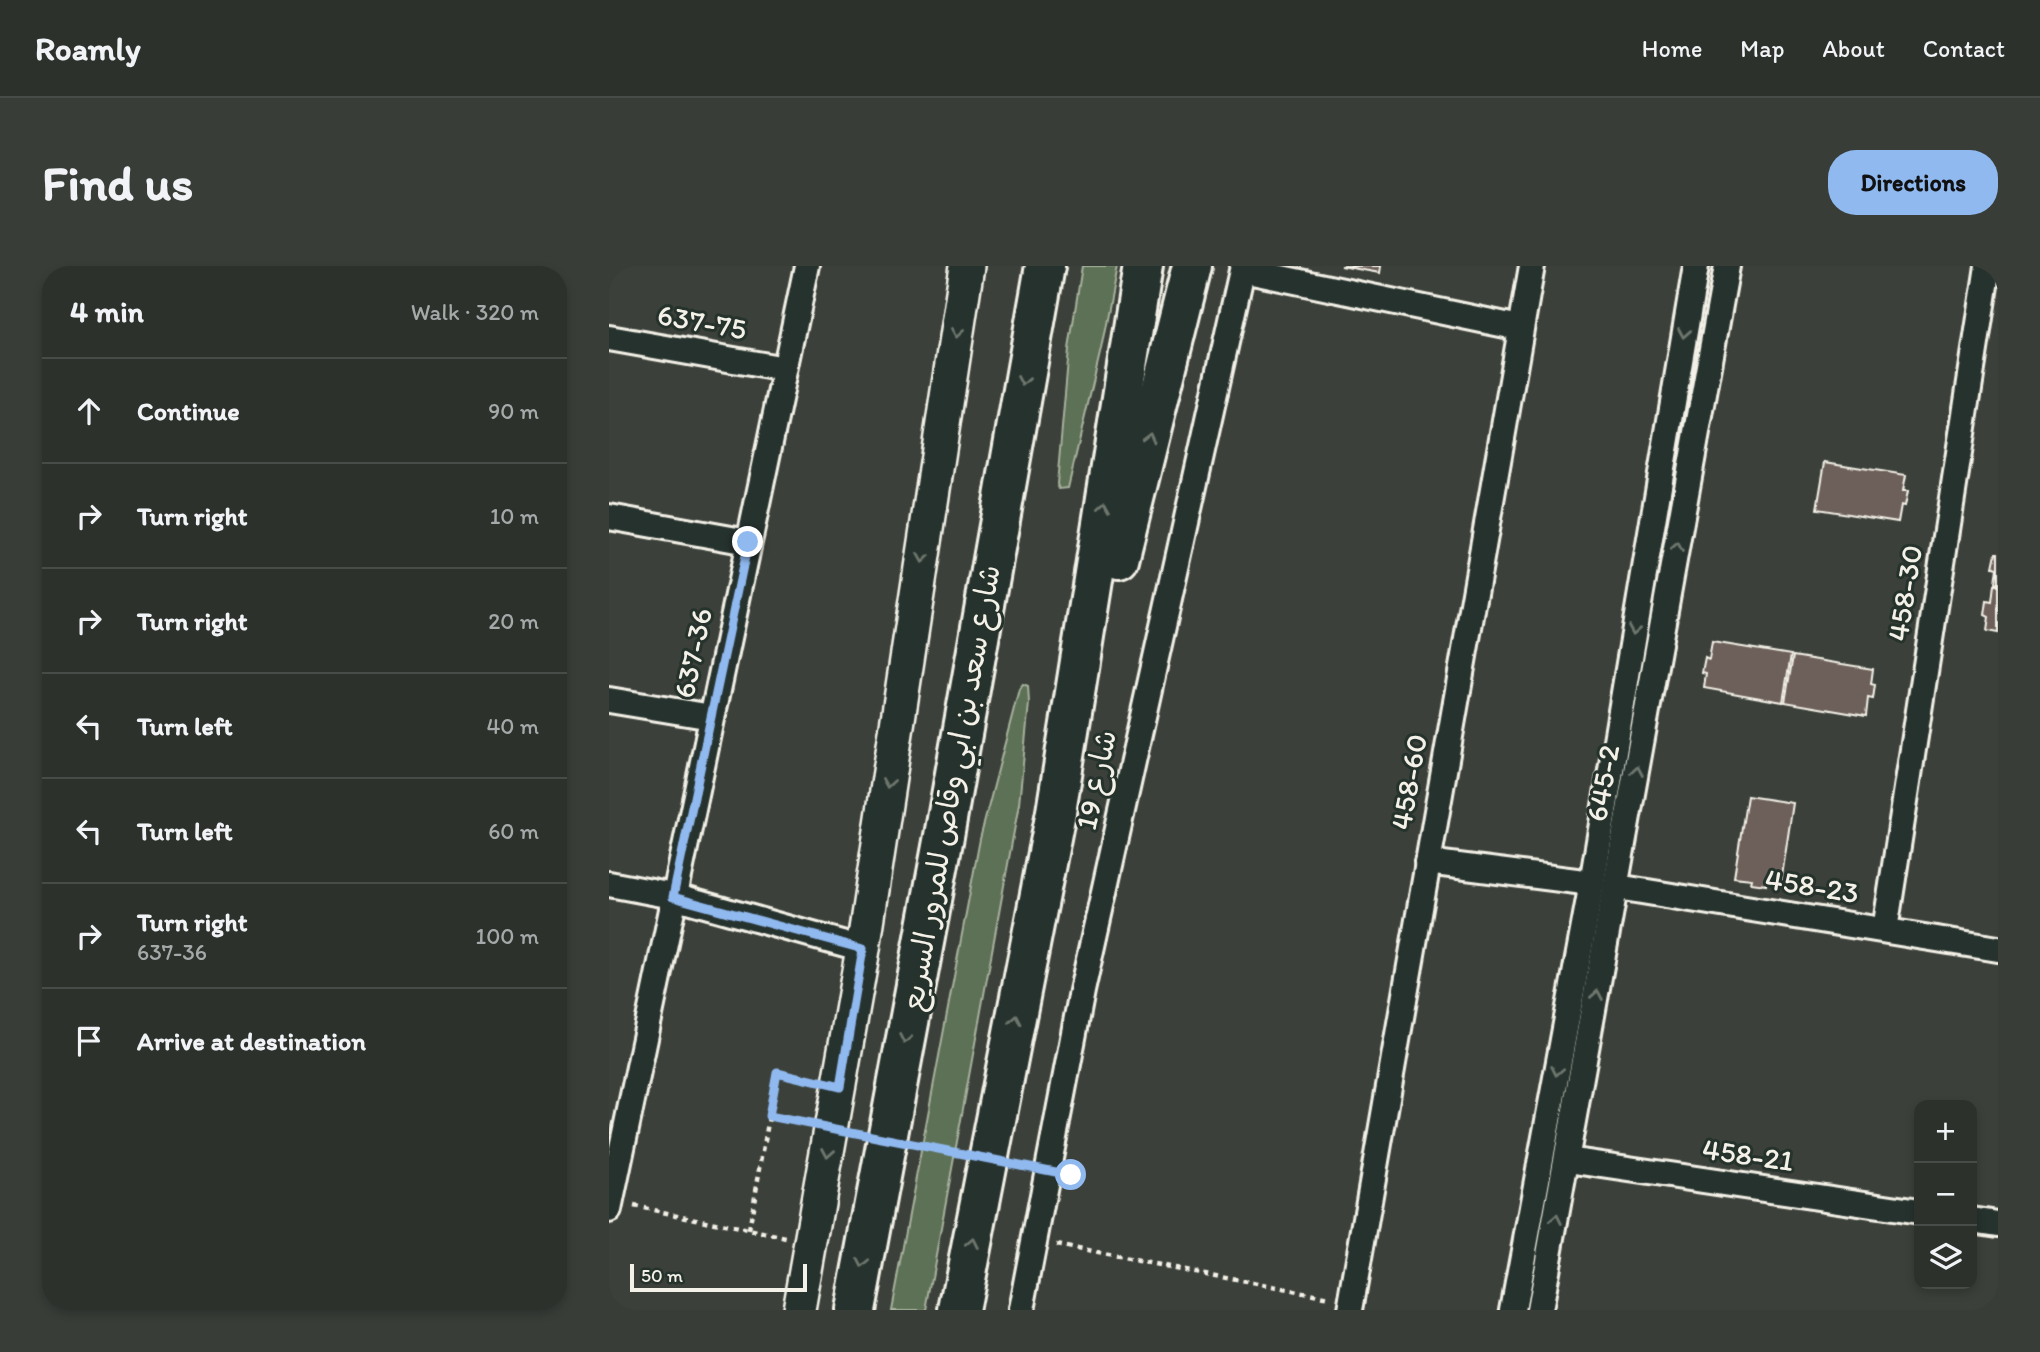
<!DOCTYPE html>
<meta charset="utf-8">
<style>
:root{--surface:#2c312c;--page:#383d38;--text:#f1f3f6;--muted:#a6a9a9;--line:#484c48;--accent:#90b9f0}
body{margin:0;font-family:Itim,"Playpen Sans Arabic",sans-serif;background:var(--page);color:var(--text)}
.controls{position:absolute;right:21px;bottom:21px;display:grid;overflow:hidden;border-radius:14px;box-shadow:0 4px 10px #0003}
.controls button{width:63px;height:63px;display:grid;place-items:center;padding:0;border:0;border-bottom:2px solid var(--line);background:var(--surface);color:var(--text);font:35px sans-serif}
.scale{position:absolute;left:21px;bottom:18px;width:177px;box-sizing:border-box;padding-left:7px;border:4px solid #f4f1e8;border-top:0;font-size:19px;line-height:24px;white-space:nowrap;color:#f4f1e8;-webkit-text-stroke:5px #26332d;paint-order:stroke}
.stop{position:absolute;width:21px;height:21px;margin:-16px;border:5px solid #90b9f0;border-radius:50%;background:#fff}
.stop.end{background:#90b9f0;border-color:#fff;box-shadow:0 2px 7px #0008}
.list{margin:0;padding:0;list-style:none}
h2{display:flex;justify-content:space-between;align-items:center;height:91px;margin:0;padding:0 28px;font-size:30px}
h2 small{font-size:23px;font-weight:400;color:var(--muted)}
.list li{display:grid;grid-template-columns:46px 1fr auto;gap:21px;align-items:center;box-sizing:border-box;height:105px;padding:0 28px;border-top:2px solid var(--line)}
.list b{display:block;font-size:26px;white-space:nowrap}
.list p{margin:0;font-size:23px;white-space:nowrap;color:var(--muted)}
.list em{font-size:23px;font-style:normal;color:var(--muted)}
.icon{flex:none;width:38px;height:38px;fill:none;stroke:currentColor;stroke-width:2;stroke-linecap:round;stroke-linejoin:round}
.map{position:relative;flex:none;width:1389px;height:1044px;overflow:hidden;border-radius:28px}
header{display:flex;align-items:center;gap:42px;box-sizing:border-box;height:98px;padding:0 35px;background:var(--surface);border-bottom:2px solid var(--line)}
header strong{font-size:33px}
nav{display:flex;gap:38px;margin-inline-start:auto;font-size:24px}
.intro{display:flex;align-items:center;justify-content:space-between;box-sizing:border-box;height:168px;padding:0 42px}
h1{margin:0;font-size:49px}
.button{padding:18px 32px;border-radius:28px;background:var(--accent);color:#111;font-size:24px;font-weight:700}
main{display:flex;gap:42px;padding:0 42px}
aside{flex:1;background:var(--surface);border-radius:28px;box-shadow:0 4px 10px #0003}
.map>svg:first-child{display:block}
.green{fill:#5c7154;stroke:#a8b19e;stroke-width:2}
.building{fill:#6d615a;stroke:#f4f1e8;stroke-width:2}
.lines{fill:none;stroke-linecap:round;stroke-linejoin:round}
.street-casing{stroke:#f4f1e8;stroke-width:30}
.secondary-casing{stroke:#f4f1e8;stroke-width:38}
.highway-casing{stroke:#f4f1e8;stroke-width:44}
.path{stroke:#f4f1e8;stroke-width:4.5;stroke-dasharray:5 5;stroke-linecap:butt}
.street{stroke:#26332d;stroke-width:24}
.secondary{stroke:#26332d;stroke-width:33}
.highway{stroke:#26332d;stroke-width:38}
.path-bridge{stroke:#f4f1e8;stroke-width:4.5;stroke-dasharray:5 5;stroke-linecap:butt}
.oneway{stroke:#6e766e}
.route{stroke:#90b9f0;stroke-width:9}
.labels{text-anchor:middle;stroke-width:6;stroke-linejoin:round;paint-order:stroke}
.street-label{font-size:30px;fill:#f4f1e8;stroke:#26332d}
</style>
<header>
<strong>Roamly</strong>
<nav><a>Home</a><a>Map</a><a>About</a><a>Contact</a></nav>
</header>
<div class="intro"><h1>Find us</h1><a class="button">Directions</a></div>
<main>
<aside>
<h2>4 min<small>Walk · 320 m</small></h2>
<ul class="list">
<li><svg class="icon" aria-label="ahead" viewBox="0 0 24 24"><path d="M12 20V5M6 11l6-6 6 6"/></svg><div><b>Continue</b></div><em>90 m</em></li>
<li><svg class="icon" aria-label="right" viewBox="0 0 24 24"><path d="M7 20v-9h11M14 6l5 5-5 5"/></svg><div><b>Turn right</b></div><em>10 m</em></li>
<li><svg class="icon" aria-label="right" viewBox="0 0 24 24"><path d="M7 20v-9h11M14 6l5 5-5 5"/></svg><div><b>Turn right</b></div><em>20 m</em></li>
<li><svg class="icon" aria-label="left" viewBox="0 0 24 24"><path d="M17 20v-9H6M10 6l-5 5 5 5"/></svg><div><b>Turn left</b></div><em>40 m</em></li>
<li><svg class="icon" aria-label="left" viewBox="0 0 24 24"><path d="M17 20v-9H6M10 6l-5 5 5 5"/></svg><div><b>Turn left</b></div><em>60 m</em></li>
<li><svg class="icon" aria-label="right" viewBox="0 0 24 24"><path d="M7 20v-9h11M14 6l5 5-5 5"/></svg><div><b>Turn right</b><p>637-36</p></div><em>100 m</em></li>
<li><svg class="icon" aria-label="arrive" viewBox="0 0 24 24"><path d="M6 21V4h12l-3 4 3 4H6"/></svg><div><b>Arrive at destination</b></div></li>
</ul>
</aside>
<div class="map">
<svg width="1389" height="1044" viewBox="0 0 1389 1044">
<rect width="100%" height="100%" fill="#3b413a"/>
<filter id="ink" filterUnits="userSpaceOnUse"><feTurbulence type="fractalNoise" baseFrequency=".0143" numOctaves="2"/><feDisplacementMap in="SourceGraphic" scale="14" xChannelSelector="R" yChannelSelector="G"/><feConvolveMatrix kernelMatrix="1 2 1 2 8 2 1 2 1" color-interpolation-filters="sRGB"/></filter>
<g filter="url(#ink)">
<!-- green -->
<g class="green">
<path d="M473,0H508L492,83L459,222L450,223L448,218L460,83Z"/>
<path d="M414,418L419,420L420,437L410,538L317,1044H282L371,573L410,423Z"/>
</g>
<!-- building -->
<g class="building">
<path d="M732,0H772L771,7Z"/>
<path d="M1216,196L1297,209L1294,225H1299L1296,240L1292,239L1289,256L1208,243Z"/>
<path d="M1387,287H1389V318L1386,317L1388,302L1384,301Z"/>
<path d="M1385,319H1389V367L1378,365L1380,351L1376,349L1378,335L1383,336Z"/>
<path d="M1103,376L1182,389L1174,436L1095,422L1097,408L1093,407L1096,392L1100,394Z"/>
<path d="M1184,390L1264,403L1262,418L1266,419L1264,433L1259,432L1257,450L1176,436Z"/>
<path d="M1138,530L1184,537L1172,617L1157,616V619L1142,617L1143,613L1125,611Z"/>
</g>
<g class="lines">
<!-- street casing -->
<g class="street-casing">
<g id="street">
<path d="M634,4L911,62"/>
<path d="M0,72L176,103"/>
<path d="M0,251L139,276"/>
<path d="M0,434L103,451"/>
<path d="M818,596L983,617"/>
<path d="M0,618L64,630L254,683"/>
<path d="M1008,621L1389,683"/>
<path d="M1276,664L1379,0"/>
<path d="M959,894L1310,946"/>
<path d="M0,944L198,0"/>
<path d="M1363,954L1389,958"/>
<path d="M412,1044L473,725L634,0"/>
<path d="M741,1044L923,0"/>
<path d="M904,1044L983,617L1087,0"/>
<path d="M930,1044L1118,0"/>
</g>
</g>
<!-- secondary casing -->
<g class="secondary-casing">
<path id="secondary" d="M190,1044L254,683L358,0"/>
</g>
<!-- highway casing -->
<g class="highway-casing">
<g id="highway">
<path d="M510,293L583,0"/>
<path d="M246,1044L335,570L436,0"/>
<path d="M350,1044L447,546L534,0"/>
</g>
</g>
<!-- path -->
<g class="path">
<path d="M25,940L177,972"/>
<path d="M140,964L168,806L203,814"/>
<path d="M447,979L720,1032"/>
</g>
<!-- street -->
<use href="#street" class="street"/>
<!-- secondary -->
<use href="#secondary" class="secondary"/>
<!-- highway -->
<use href="#highway" class="highway"/>
<!-- path-bridge -->
<path class="path-bridge" d="M160,850L462,909"/>
</g>
<!-- one-way arrows -->
<defs><path id="oneway-chevron" d="M-2-3.5L2.5 0L-2 3.5" fill="none" stroke-width="1.6" stroke-linecap="round" stroke-linejoin="round" transform="scale(1.75)"/></defs>
<g class="oneway">
<use href="#oneway-chevron" transform="translate(348 67) rotate(99)"/>
<use href="#oneway-chevron" transform="translate(1075 67) rotate(100)"/>
<use href="#oneway-chevron" transform="translate(414 115) rotate(100)"/>
<use href="#oneway-chevron" transform="translate(540 171) rotate(-76)"/>
<use href="#oneway-chevron" transform="translate(496 240) rotate(-81)"/>
<use href="#oneway-chevron" transform="translate(1068 281) rotate(-80)"/>
<use href="#oneway-chevron" transform="translate(314 292) rotate(99)"/>
<use href="#oneway-chevron" transform="translate(1025 364) rotate(100)"/>
<use href="#oneway-chevron" transform="translate(1028 505) rotate(-80)"/>
<use href="#oneway-chevron" transform="translate(279 517) rotate(99)"/>
<use href="#oneway-chevron" transform="translate(988 729) rotate(-80)"/>
<use href="#oneway-chevron" transform="translate(407 754) rotate(-79)"/>
<use href="#oneway-chevron" transform="translate(296 773) rotate(101)"/>
<use href="#oneway-chevron" transform="translate(948 805) rotate(101)"/>
<use href="#oneway-chevron" transform="translate(219 887) rotate(100)"/>
<use href="#oneway-chevron" transform="translate(947 953) rotate(-79)"/>
<use href="#oneway-chevron" transform="translate(363 977) rotate(-79)"/>
<use href="#oneway-chevron" transform="translate(254 997) rotate(101)"/>
</g>
</g>
<g class="lines" filter="url(#ink)">
<!-- route -->
<path class="route" d="M139,276L64,631L254,683L231,821L168,806L160,850L462,909"/>
</g>
<g class="labels">
<!-- street labels -->
<g class="street-label">
<text transform="translate(93 56) rotate(10)" y="10">637-75</text>
<text transform="translate(1296 327) rotate(-81)" y="10">458-30</text>
<text transform="translate(84 387) rotate(-78)" y="10">637-36</text>
<text transform="translate(487 514) rotate(-78)" y="10">شارع 19</text>
<text transform="translate(800 516) rotate(-80)" y="10">458-60</text>
<text transform="translate(994 517) rotate(-80)" y="10">645-2</text>
<text transform="translate(342 522) rotate(-80)" y="10">شارع سعد بن ابي وقاص للمرور السريع</text>
<text transform="translate(1203 620) rotate(9)" y="10">458-23</text>
<text transform="translate(1139 889) rotate(8)" y="10">458-21</text>
</g>
</g>
</svg>
<div class="controls">
<button>+</button>
<button>−</button>
<button><svg class="icon" aria-label="layers" viewBox="0 0 24 24"><path d="M12 4l9 5-9 5-9-5zM3 14l9 5 9-5"/></svg></button>
</div>
<div class="scale">50 m</div>
<div class="stop" style="left:462px;top:909px"></div>
<div class="stop end" style="left:139px;top:276px"></div>
</div>
</main>
